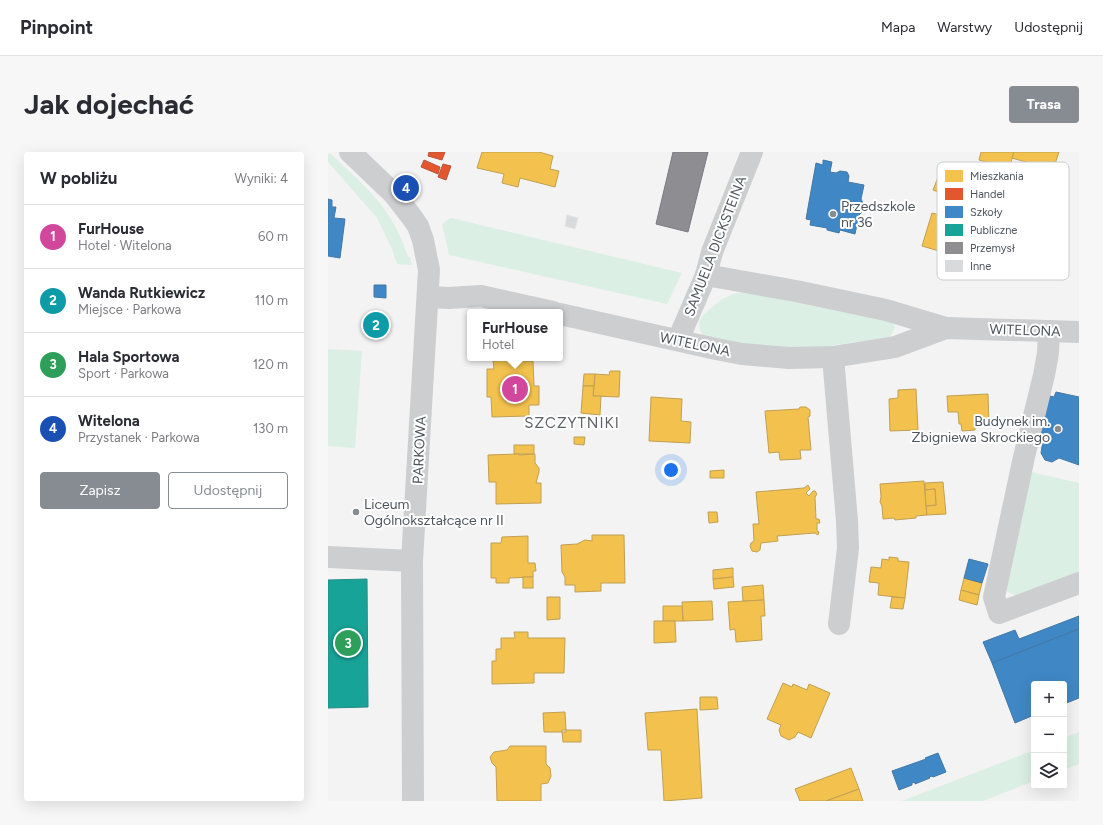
<!DOCTYPE html>
<html lang="pl">
<meta charset="utf-8">
<style>
:root{--surface:#fff;--page:#f7f7f7;--text:#2b2b33;--muted:#7c7c81;--line:#e1e1e2;--accent:#868c92}
body{margin:0;font-family:Figtree,sans-serif;background:var(--page);color:var(--text)}
.controls{position:absolute;right:12px;bottom:12px;display:grid;overflow:hidden;border-radius:4px;box-shadow:0 4px 16px #0002}
.controls button{width:36px;height:36px;display:grid;place-items:center;padding:0;border:0;border-bottom:1px solid var(--line);background:var(--surface);color:var(--text);font:20px sans-serif}
.you{position:absolute;left:343px;top:318px;width:14px;height:14px;margin:-10px;border:3px solid #fff;border-radius:50%;background:#1a73e8;box-shadow:0 0 0 6px #1a73e833}
.badge{display:grid;place-items:center;width:26px;height:26px;border-radius:50%;background:var(--accent);color:#fff;font-size:13px;font-weight:700}
.pin{position:absolute;translate:-50% -50%;border:2px solid #fff;box-shadow:0 1px 4px #0006}
.popup{position:absolute;left:139px;top:157px;width:96px;height:52px;box-sizing:border-box;display:grid;place-content:center;border-radius:4px;background:var(--surface);filter:drop-shadow(0 1px 3px #0005);font-size:13px;white-space:nowrap;color:var(--muted)}
.popup b{font-size:15px;color:var(--text)}
.popup::after{content:'';position:absolute;left:50%;top:100%;margin-left:-8px;border:8px solid transparent;border-top-color:var(--surface)}
.list{margin:0;padding:0;list-style:none}
h2{display:flex;justify-content:space-between;align-items:center;height:52px;margin:0;padding:0 16px;font-size:17px}
h2 small{font-size:13px;font-weight:400;color:var(--muted)}
.list li{display:grid;grid-template-columns:26px 1fr auto;gap:12px;align-items:center;box-sizing:border-box;height:64px;padding:0 16px;border-top:1px solid var(--line)}
.list b{display:block;font-size:15px;white-space:nowrap}
.list p{margin:0;font-size:13px;white-space:nowrap;color:var(--muted)}
.list em{font-size:13px;font-style:normal;color:var(--muted)}
.actions{display:flex;gap:8px;padding:12px 16px}
.actions a{flex:1;padding:9px 0;border:1px solid var(--accent);border-radius:4px;text-align:center;font-size:14px;color:var(--accent)}
.actions .main{background:var(--accent);color:#fff}
.icon{flex:none;width:22px;height:22px;fill:none;stroke:currentColor;stroke-width:2;stroke-linecap:round;stroke-linejoin:round}
.map{position:relative;flex:none;width:751px;height:649px;overflow:hidden;border-radius:4px}
header{display:flex;align-items:center;gap:24px;box-sizing:border-box;height:56px;padding:0 20px;background:var(--surface);border-bottom:1px solid var(--line)}
header strong{font-size:19px}
nav{display:flex;gap:22px;margin-inline-start:auto;font-size:14px}
.intro{display:flex;align-items:center;justify-content:space-between;box-sizing:border-box;height:96px;padding:0 24px}
h1{margin:0;font-size:28px}
.button{padding:10px 18px;border-radius:4px;background:var(--accent);color:#fff;font-size:14px;font-weight:700}
main{display:flex;gap:24px;padding:0 24px}
aside{flex:1;background:var(--surface);border-radius:4px;box-shadow:0 4px 16px #0002}
.map>svg:first-child{display:block}
.green{fill:#dbefe4}
.homes{fill:#f2c14e;stroke:#c0a052}
.shops{fill:#e4572e;stroke:#b6563c}
.schools{fill:#3f88c5;stroke:#4378a6}
.public{fill:#17a398;stroke:#278b86}
.industry{fill:#8d8d92;stroke:#7a7c82}
.building{fill:#d9dadc;stroke:#e5e5e5}
.lines{fill:none;stroke-linecap:round;stroke-linejoin:round}
.minor{stroke:#cdced0;stroke-width:22}
.poi-dot{fill:#868c92;stroke:#fff;stroke-width:1.5}
.labels{text-anchor:middle;stroke-width:4;stroke-linejoin:round;paint-order:stroke}
.poi-label{font-size:14px;fill:#4c545d;stroke:#fff;text-anchor:start}
.street-label{font-size:14px;fill:#4c545d;stroke:#fff}
.neighbourhood-label{font-size:15px;letter-spacing:1px;fill:#5f6266;stroke:#fff}
.key{fill:#fff;stroke:#c9ccce;stroke-width:1}
.key-label{font-size:11px;fill:#4c545d}
</style>
<header>
<strong>Pinpoint</strong>
<nav><a>Mapa</a><a>Warstwy</a><a>Udostępnij</a></nav>
</header>
<div class="intro"><h1>Jak dojechać</h1><a class="button">Trasa</a></div>
<main>
<aside>
<h2>W pobliżu<small>Wyniki: 4</small></h2>
<ul class="list">
<li><span class="badge" style="background:#d1479c">1</span><div><b>FurHouse</b><p>Hotel · Witelona</p></div><em>60 m</em></li>
<li><span class="badge" style="background:#0f9aa8">2</span><div><b>Wanda Rutkiewicz</b><p>Miejsce · Parkowa</p></div><em>110 m</em></li>
<li><span class="badge" style="background:#2e9e5b">3</span><div><b>Hala Sportowa</b><p>Sport · Parkowa</p></div><em>120 m</em></li>
<li><span class="badge" style="background:#1a4fb4">4</span><div><b>Witelona</b><p>Przystanek · Parkowa</p></div><em>130 m</em></li>
</ul>
<div class="actions"><a class="main">Zapisz</a><a>Udostępnij</a></div>
</aside>
<div class="map">
<svg width="751" height="649" viewBox="0 0 751 649">
<rect width="100%" height="100%" fill="#f3f3f3"/>
<!-- green -->
<g class="green">
<path d="M0,0C8,6 15,14 23,21C50,46 69,69 80,105H82L84,113L69,112L64,97L49,66L0,10Z"/>
<path d="M123,66L354,121L339,152L121,103L114,72Z"/>
<path d="M421,139L490,155L564,169L567,175L562,185L480,197L408,191L376,184L372,179L371,170L375,163L394,147L405,142Z"/>
<path d="M0,197L34,199L27,296L0,294Z"/>
<path d="M699,319L751,331V425L695,446L686,443L678,439Z"/>
<path d="M751,580V612L736,618V586Z"/>
<path d="M706,598V629L655,649H574Z"/>
</g>
<!-- homes -->
<g class="homes">
<path d="M154,0H211L225,4L222,17L231,19L227,35L192,26L190,35L174,31L176,22L149,16Z"/>
<path d="M653,0H686L681,17L651,8Z"/>
<path d="M686,0H731L727,12L720,10L718,16L684,6Z"/>
<path d="M614,15L630,20L627,28L624,27L618,43L605,38Z"/>
<path d="M692,49L725,59L721,73L728,76L719,104L709,101L706,104L698,102L697,98L680,92L683,82L678,80L684,58L689,60Z"/>
<path d="M637,51L659,58L652,81L644,78L640,92L643,97L641,102L636,104L635,106L594,94L604,61L612,63L611,65L631,71Z"/>
<path d="M188,207V209H205L206,234H211V253H201V264L164,265L163,245H159V217H166L165,209Z"/>
<path d="M282,219H292L291,245L265,244L267,222L281,223Z"/>
<path d="M256,222H267L266,234H255Z"/>
<path d="M255,234H266L265,244H273L272,263L253,261Z"/>
<path d="M588,237L590,278L562,279L561,247L570,246V238Z"/>
<path d="M660,242L661,271H647V278L634,279L633,272H631L630,260H620L619,244Z"/>
<path d="M323,245L354,247L353,269L363,270L362,291L321,289Z"/>
<path d="M472,255H478L482,258V264L480,265L483,298H472L473,307L452,308L451,300L441,301L437,259L471,257Z"/>
<path d="M246,285H257L256,293L246,292Z"/>
<rect x="186" y="293" width="20" height="9"/>
<path d="M191,302V303L207,302V311L211,316V320L208,331H213V351L168,352V330H161L160,303Z"/>
<path d="M396,318V326H382V319Z"/>
<path d="M596,329L599,363L588,364V366L567,368L566,366L555,367L554,354L552,350L553,345L552,332Z"/>
<path d="M615,330L618,362L599,363L598,354L608,353L607,337L597,338V331Z"/>
<path d="M480,333L482,337L478,341L481,344L485,339H487L489,342L487,345L488,367H491L492,371H489V379L491,380L490,383L487,381L449,384L450,389L433,391L432,398L429,400L424,399L422,394L423,391L426,389L425,372H431L428,340L476,336Z"/>
<path d="M607,337L608,353L598,354L597,338Z"/>
<path d="M380,360H389L390,370L381,371Z"/>
<path d="M264,383H296L297,431H273V439L247,440V433H237V425L234,420L233,393L249,392L257,388L264,389Z"/>
<path d="M200,384V411H207L208,419H205V425L181,426V431H168V426H163V391H173L174,385Z"/>
<path d="M561,405L570,406V409L581,410L577,446L550,443L551,431L541,430L543,415L553,416L554,407L561,408Z"/>
<path d="M405,416V425L385,427V418Z"/>
<rect x="195" y="425" width="10" height="11"/>
<path d="M405,425L406,435L386,437L385,427Z"/>
<path d="M636,426L654,431L651,443L633,438Z"/>
<path d="M435,433L436,448L415,449L414,435Z"/>
<path d="M633,438L651,443L649,453L631,448Z"/>
<path d="M219,445H232V467L219,468Z"/>
<path d="M564,445L577,446L575,457L562,456Z"/>
<path d="M436,448L437,464H433L434,488L408,490L407,477L402,478L400,450Z"/>
<path d="M384,449L385,468L355,469L354,450Z"/>
<path d="M335,454H354L355,469H335Z"/>
<path d="M326,469H347L348,490L326,491Z"/>
<path d="M186,480H200V486H237L236,521H206V531L164,532V509H168V497H173V486H187Z"/>
<path d="M455,531L464,535L465,532L479,538L481,532L502,541L483,586L470,580L467,585L461,588L453,584L451,578L453,573L439,567Z"/>
<path d="M372,545H389L390,557L372,558Z"/>
<path d="M369,557L374,646L336,649L333,598H320L317,561Z"/>
<path d="M237,560L238,578H234V580H216L215,561Z"/>
<path d="M238,578H253V590H235L234,580H238Z"/>
<path d="M182,594H218V612L222,616L223,624L220,631L213,632V649H169L168,615L164,611L162,605L166,600L179,598Z"/>
<path d="M523,616L531,637L498,649H472L467,637Z"/>
<path d="M531,637L535,649H498Z"/>
</g>
<!-- shops -->
<g class="shops">
<path d="M101,0H117L114,8L100,4Z"/>
<path d="M96,8L112,15L110,22L93,15Z"/>
<path d="M115,12L123,14L118,28L110,25Z"/>
</g>
<!-- schools -->
<g class="schools">
<path d="M495,8L504,10L502,20L508,21L512,19L519,20L521,24L520,30L536,33L533,47L537,55L536,58L531,63L527,82L512,78L511,81L499,78V76L482,73L483,68L478,67L488,11L495,13Z"/>
<path d="M0,47L4,48V55H8L6,66L17,67L12,106L0,104Z"/>
<path d="M46,133H58V146L46,145Z"/>
<path d="M728,240L751,245V313L731,306L724,310L717,308L713,301L715,288L709,284L718,243L726,245Z"/>
<path d="M641,407L660,412L654,431L636,426Z"/>
<path d="M751,464V477L664,511L655,490L687,478L691,487Z"/>
<path d="M751,477V546L736,552V532H706V563L687,571L664,511Z"/>
<path d="M610,601L618,620L605,625L604,624L601,625L602,626L587,632V630L584,631V633L571,638L564,619L598,607L597,606Z"/>
</g>
<!-- public -->
<path class="public" d="M39,427L40,555L0,556V428Z"/>
<!-- industry -->
<path class="industry" d="M345,0H380L360,80L328,72Z"/>
<!-- building -->
<path class="building" d="M239,63L250,66L247,77L237,74Z"/>
<g class="lines">
<!-- minor -->
<g class="minor">
<path d="M22,0L66,42L83,64L90,74L95,88L101,118L84,409L85,649"/>
<path d="M378,123L468,139L558,158L618,176"/>
<path d="M100,145L121,146L153,144L225,160"/>
<path d="M232,162L388,197L414,202L461,206L505,205L567,195L618,176L751,180"/>
<path d="M721,179L720,201L716,223L696,305L666,445L671,461L751,431"/>
<path d="M350,188L378,123L384,100L424,0"/>
<path d="M505,205L519,369L520,396L511,472"/>
<path d="M0,405L84,409"/>
</g>
</g>
<!-- markers -->
<g class="poi-dot">
<circle cx="505" cy="62" r="4"/>
<circle cx="730" cy="277" r="4"/>
<circle cx="28" cy="360" r="4"/>
</g>
<g class="labels">
<!-- poi labels -->
<g class="poi-label">
<text x="513" y="59">Przedszkole<tspan x="513" dy="16">nr 36</tspan></text>
<text x="722" y="274" text-anchor="end">Budynek im.<tspan x="722" dy="16">Zbigniewa Skrockiego</tspan></text>
<text x="36" y="357">Liceum<tspan x="36" dy="16">Ogólnokształcące nr II</tspan></text>
</g>
<!-- street labels -->
<g class="street-label">
<text transform="translate(387 94) rotate(-69)" y="5">SAMUELA DICKSTEINA</text>
<text transform="translate(697 178) rotate(2)" y="5">WITELONA</text>
<text transform="translate(367 192) rotate(12)" y="5">WITELONA</text>
<text transform="translate(91 298) rotate(-87)" y="5">PARKOWA</text>
</g>
<!-- neighbourhood labels -->
<g class="neighbourhood-label">
<text x="244" y="276">SZCZYTNIKI</text>
</g>
</g>
<!-- legend -->
<rect x="609" y="10" width="132" height="118" rx="6" class="key"/>
<rect x="617" y="18" width="18" height="12" fill="#f2c14e"/>
<rect x="617" y="36" width="18" height="12" fill="#e4572e"/>
<rect x="617" y="54" width="18" height="12" fill="#3f88c5"/>
<rect x="617" y="72" width="18" height="12" fill="#17a398"/>
<rect x="617" y="90" width="18" height="12" fill="#8d8d92"/>
<rect x="617" y="108" width="18" height="12" fill="#d9dadc"/>
<g class="key-label">
<text x="642" y="28">Mieszkania</text>
<text x="642" y="46">Handel</text>
<text x="642" y="64">Szkoły</text>
<text x="642" y="82">Publiczne</text>
<text x="642" y="100">Przemysł</text>
<text x="642" y="118">Inne</text>
</g>
</svg>
<div class="controls">
<button>+</button>
<button>−</button>
<button><svg class="icon" aria-label="layers" viewBox="0 0 24 24"><path d="M12 4l9 5-9 5-9-5zM3 14l9 5 9-5"/></svg></button>
</div>
<div class="you"></div>
<div class="pin badge" style="left:187px;top:237px;background:#d1479c">1</div>
<div class="popup"><b>FurHouse</b>Hotel</div>
<div class="pin badge" style="left:48px;top:173px;background:#0f9aa8">2</div>
<div class="pin badge" style="left:20px;top:491px;background:#2e9e5b">3</div>
<div class="pin badge" style="left:78px;top:36px;background:#1a4fb4">4</div>
</div>
</main>
